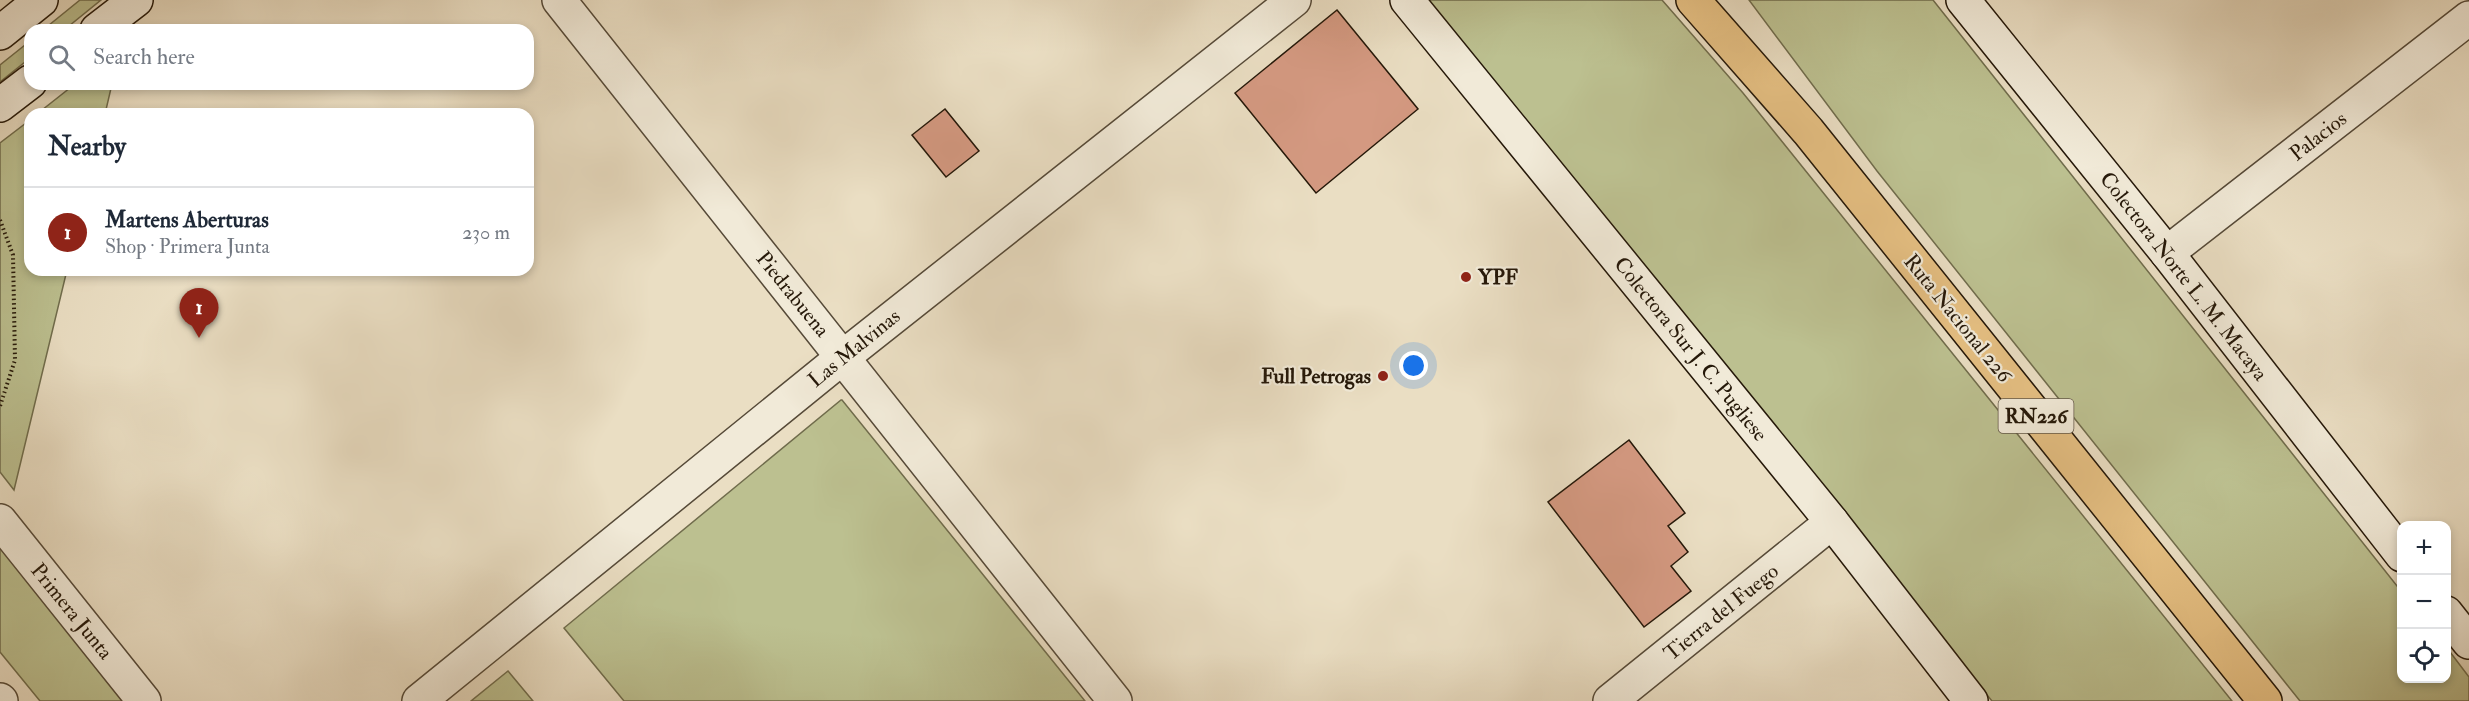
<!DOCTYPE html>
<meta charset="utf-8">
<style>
:root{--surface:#fff;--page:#f2f2f3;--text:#1f2937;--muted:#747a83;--line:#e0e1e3;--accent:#8f2418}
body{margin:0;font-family:"IM FELL Double Pica",serif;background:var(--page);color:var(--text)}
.controls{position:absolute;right:18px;bottom:18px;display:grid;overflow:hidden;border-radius:12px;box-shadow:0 3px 9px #0003}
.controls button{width:54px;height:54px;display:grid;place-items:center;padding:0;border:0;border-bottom:2px solid var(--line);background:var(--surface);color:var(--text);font:30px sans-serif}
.you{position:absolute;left:1414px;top:366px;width:21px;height:21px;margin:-15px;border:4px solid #fff;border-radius:50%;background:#1a73e8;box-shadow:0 0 0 9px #1a73e833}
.badge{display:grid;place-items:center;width:39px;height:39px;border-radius:50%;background:var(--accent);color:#fff;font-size:20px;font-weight:700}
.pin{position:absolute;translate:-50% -50px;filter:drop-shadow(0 2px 3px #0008)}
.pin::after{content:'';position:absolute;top:32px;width:21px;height:18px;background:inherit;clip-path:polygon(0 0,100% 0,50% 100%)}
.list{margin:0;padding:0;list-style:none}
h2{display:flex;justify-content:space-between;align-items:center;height:78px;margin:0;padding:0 24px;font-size:26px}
h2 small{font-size:20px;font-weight:400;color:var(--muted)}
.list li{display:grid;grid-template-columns:39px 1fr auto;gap:18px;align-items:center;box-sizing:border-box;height:90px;padding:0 24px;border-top:2px solid var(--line)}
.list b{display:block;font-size:22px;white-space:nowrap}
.list p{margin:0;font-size:20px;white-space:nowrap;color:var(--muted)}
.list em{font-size:20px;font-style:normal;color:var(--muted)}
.icon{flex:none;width:33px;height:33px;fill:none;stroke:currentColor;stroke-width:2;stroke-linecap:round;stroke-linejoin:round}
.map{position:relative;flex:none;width:2469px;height:701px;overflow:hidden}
.search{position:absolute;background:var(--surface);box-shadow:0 3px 9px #0003;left:24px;top:24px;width:510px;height:66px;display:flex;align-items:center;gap:15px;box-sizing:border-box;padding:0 21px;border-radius:18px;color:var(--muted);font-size:22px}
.panel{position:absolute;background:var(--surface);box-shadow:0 3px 9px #0003;left:24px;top:108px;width:510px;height:168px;border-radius:18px}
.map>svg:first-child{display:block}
.green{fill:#bcc090;stroke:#706c4c;stroke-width:1.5}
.building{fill:#d49981;stroke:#251809;stroke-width:1.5}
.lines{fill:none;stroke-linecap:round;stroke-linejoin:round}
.minor-casing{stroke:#564a38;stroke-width:36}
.tertiary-casing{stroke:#564a38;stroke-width:36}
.secondary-casing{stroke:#251809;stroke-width:36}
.trunk-casing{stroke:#251809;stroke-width:36}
.path{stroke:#251809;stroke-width:4;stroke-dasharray:1.5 3;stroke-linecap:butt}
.minor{stroke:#f1ead8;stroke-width:33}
.tertiary{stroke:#f1ead8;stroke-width:33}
.secondary{stroke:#f1ead8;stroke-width:33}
.trunk{stroke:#e5bf82;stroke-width:33}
.poi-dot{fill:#8f2418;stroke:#f1ead8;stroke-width:2}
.labels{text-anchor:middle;stroke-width:4.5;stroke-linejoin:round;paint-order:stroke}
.shield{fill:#f1ead8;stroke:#625747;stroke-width:1.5}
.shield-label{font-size:20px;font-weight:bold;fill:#251809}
.street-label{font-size:21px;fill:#251809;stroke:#f1ead8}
.poi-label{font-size:21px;font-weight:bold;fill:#251809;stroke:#f1ead8;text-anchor:start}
</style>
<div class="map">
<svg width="2469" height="701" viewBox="0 0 2469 701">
<rect width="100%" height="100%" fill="#eadec3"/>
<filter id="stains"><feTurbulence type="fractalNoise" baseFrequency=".00333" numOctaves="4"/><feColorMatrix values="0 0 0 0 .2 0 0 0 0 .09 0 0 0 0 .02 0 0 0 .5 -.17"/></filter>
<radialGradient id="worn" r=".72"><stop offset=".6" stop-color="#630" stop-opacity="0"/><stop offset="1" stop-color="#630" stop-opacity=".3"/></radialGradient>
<!-- green -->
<g class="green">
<path d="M80,0H101L64,30H43Z"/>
<path d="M1419,0H1662L1743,93L2232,701H1992Z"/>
<path d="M1749,0H1933L2401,591L2402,678H2446L2447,648L2469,677V701H2300L1877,171Z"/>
<path d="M30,41V58L0,82V65Z"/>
<path d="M75,84H112L105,114H37Z"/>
<path d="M30,120V270H67L14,490L0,472V143Z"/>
<path d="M841,400H842L1085,701H624L564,628Z"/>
<path d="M0,545L124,701H40L0,652Z"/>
<path d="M508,671L533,701H471Z"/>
</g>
<!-- building -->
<g class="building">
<path d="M1337,10L1418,109L1316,193L1235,93Z"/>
<path d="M945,109L979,151L946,177L912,135Z"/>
<path d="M1629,440L1685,513L1668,526L1688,552L1671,566L1691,591L1644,627L1548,502Z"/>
</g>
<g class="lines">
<!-- minor casing -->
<g class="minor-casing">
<g id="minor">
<path d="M559,0L1115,701"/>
<path d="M419,701L843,357L1294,0"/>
<path d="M1610,701L1832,522"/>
</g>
</g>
<!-- tertiary casing -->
<g class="tertiary-casing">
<g id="tertiary">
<path d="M2167,253L2469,18"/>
<path d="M0,521L144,701"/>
<path d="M0,700L1,701"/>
</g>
</g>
<!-- secondary casing -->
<g class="secondary-casing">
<g id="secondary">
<path d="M1407,0L1832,522L1971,701"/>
<path d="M1963,0L2167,253L2402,555"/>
<path d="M97,30L136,0"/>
<path d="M0,33L41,0"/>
<path d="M0,105L30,82"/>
<path d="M2446,613L2469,642"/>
</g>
</g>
<!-- trunk casing -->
<g class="trunk-casing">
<path id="trunk" d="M1693,0L1808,131L2265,701"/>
</g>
<!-- path -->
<path class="path" d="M0,220L13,255L15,360L0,406"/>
<!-- minor -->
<use href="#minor" class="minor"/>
<!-- tertiary -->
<use href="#tertiary" class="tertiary"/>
<!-- secondary -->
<use href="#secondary" class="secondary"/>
<!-- trunk -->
<use href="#trunk" class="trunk"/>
</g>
<!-- markers -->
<g class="poi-dot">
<circle cx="1466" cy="277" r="6"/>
<circle cx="1383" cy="376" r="6"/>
</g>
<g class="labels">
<!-- shield labels -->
<rect class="shield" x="1998.5" y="399" width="75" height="34" rx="4.5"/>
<g class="shield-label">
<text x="2036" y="423">RN226</text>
</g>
<!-- street labels -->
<g class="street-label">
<text transform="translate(2318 136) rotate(-38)" y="7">Palacios</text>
<text transform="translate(2184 276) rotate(52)" y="7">Colectora Norte L. M. Macaya</text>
<text transform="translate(793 294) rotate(51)" y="7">Piedrabuena</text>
<text transform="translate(1958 318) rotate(51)" y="7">Ruta Nacional 226</text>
<text transform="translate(854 348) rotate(-39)" y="7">Las Malvinas</text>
<text transform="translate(1691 349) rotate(51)" y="7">Colectora Sur J. C. Pugliese</text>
<text transform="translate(72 611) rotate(51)" y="7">Primera Junta</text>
<text transform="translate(1721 612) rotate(-39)" y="7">Tierra del Fuego</text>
</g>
<!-- poi labels -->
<g class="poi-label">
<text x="1478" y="284">YPF</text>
<text x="1371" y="383" text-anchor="end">Full Petrogas</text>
</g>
</g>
<rect width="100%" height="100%" filter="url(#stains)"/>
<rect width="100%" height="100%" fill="url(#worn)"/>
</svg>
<div class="controls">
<button>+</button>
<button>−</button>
<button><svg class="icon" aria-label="locate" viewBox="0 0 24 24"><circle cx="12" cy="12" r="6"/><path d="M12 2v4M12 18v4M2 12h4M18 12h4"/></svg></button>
</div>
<div class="you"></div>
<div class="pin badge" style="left:199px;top:338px">1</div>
<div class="search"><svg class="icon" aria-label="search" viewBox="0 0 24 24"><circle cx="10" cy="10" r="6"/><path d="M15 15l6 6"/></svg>Search here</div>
<section class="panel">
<h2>Nearby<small></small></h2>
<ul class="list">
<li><span class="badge">1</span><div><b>Martens Aberturas</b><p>Shop · Primera Junta</p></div><em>230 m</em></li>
</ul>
</section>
</div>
